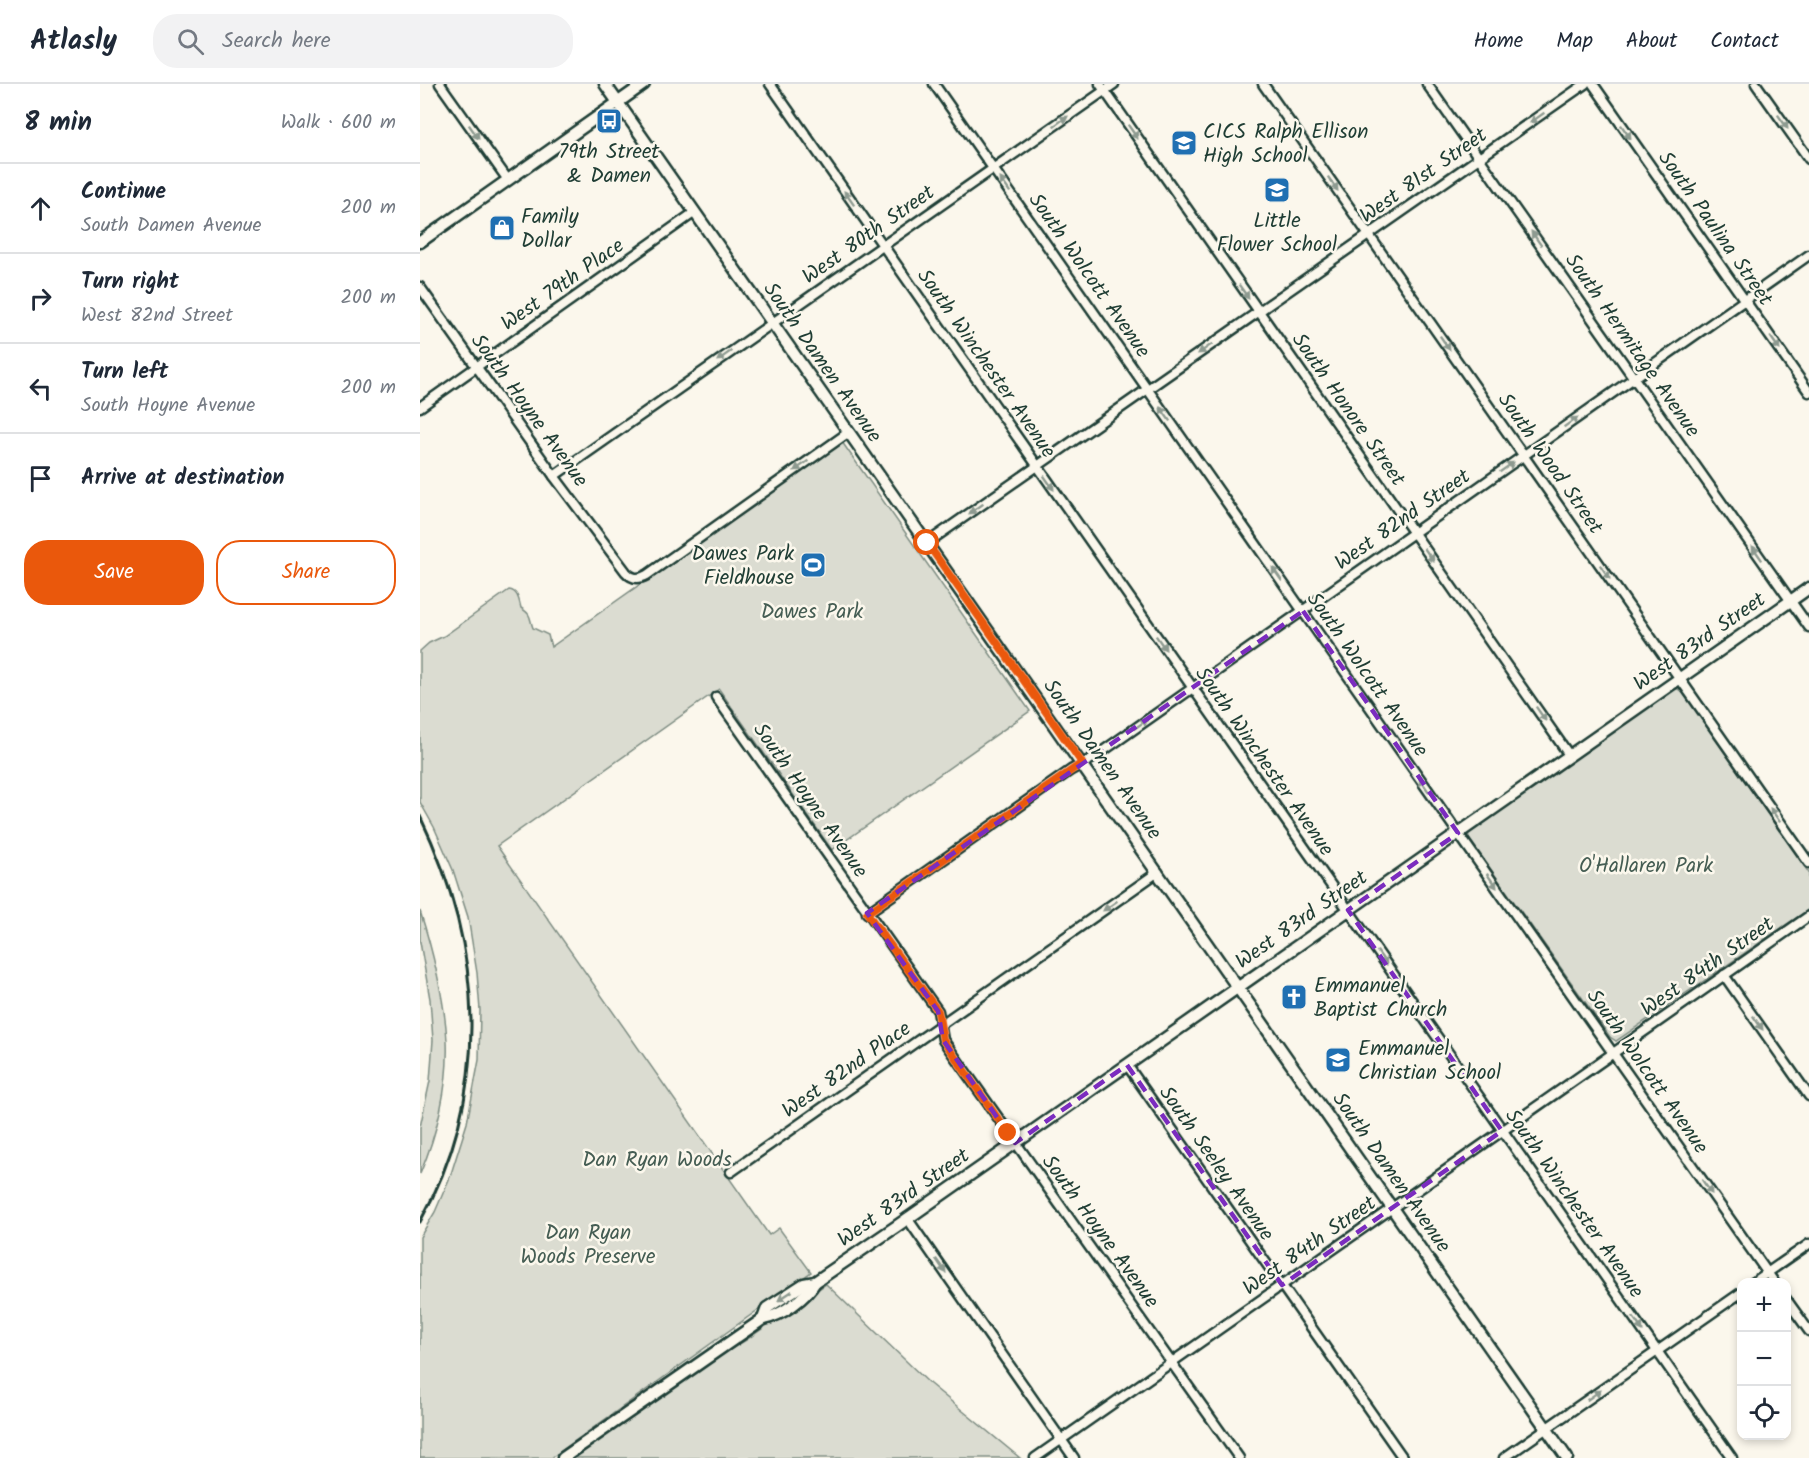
<!DOCTYPE html>
<meta charset="utf-8">
<style>
:root{--surface:#fff;--page:#f2f2f3;--text:#1f2937;--muted:#747a83;--line:#e0e1e3;--accent:#ea580c}
body{margin:0;font-family:Kalam,sans-serif;background:var(--page);color:var(--text)}
.controls{position:absolute;right:18px;bottom:18px;display:grid;overflow:hidden;border-radius:12px;box-shadow:0 3px 9px #0003}
.controls button{width:54px;height:54px;display:grid;place-items:center;padding:0;border:0;border-bottom:2px solid var(--line);background:var(--surface);color:var(--text);font:30px sans-serif}
.stop{position:absolute;width:18px;height:18px;margin:-14px;border:4px solid #ea580c;border-radius:50%;background:#fff}
.stop.end{background:#ea580c;border-color:#fff;box-shadow:0 2px 6px #0008}
.list{margin:0;padding:0;list-style:none}
h2{display:flex;justify-content:space-between;align-items:center;height:78px;margin:0;padding:0 24px;font-size:26px}
h2 small{font-size:20px;font-weight:400;color:var(--muted)}
.list li{display:grid;grid-template-columns:39px 1fr auto;gap:18px;align-items:center;box-sizing:border-box;height:90px;padding:0 24px;border-top:2px solid var(--line)}
.list b{display:block;font-size:22px;white-space:nowrap}
.list p{margin:0;font-size:20px;white-space:nowrap;color:var(--muted)}
.list em{font-size:20px;font-style:normal;color:var(--muted)}
.actions{display:flex;gap:12px;padding:18px 24px}
.actions a{flex:1;padding:14px 0;border:2px solid var(--accent);border-radius:24px;text-align:center;font-size:21px;color:var(--accent)}
.actions .main{background:var(--accent);color:#fff}
.icon{flex:none;width:33px;height:33px;fill:none;stroke:currentColor;stroke-width:2;stroke-linecap:round;stroke-linejoin:round}
.map{position:relative;flex:none;width:1389px;height:1374px;overflow:hidden}
header{display:flex;align-items:center;gap:36px;box-sizing:border-box;height:84px;padding:0 30px;background:var(--surface);border-bottom:2px solid var(--line)}
header strong{font-size:28px}
nav{display:flex;gap:33px;margin-inline-start:auto;font-size:21px}
.search{width:420px;height:54px;background:var(--page);display:flex;align-items:center;gap:15px;box-sizing:border-box;padding:0 21px;border-radius:24px;color:var(--muted);font-size:22px}
main{display:flex}
aside{flex:1;background:var(--surface)}
.map>svg:first-child{display:block}
.green{fill:#dbdcd1;stroke:#7d8c82;stroke-width:1.5}
.lines{fill:none;stroke-linecap:round;stroke-linejoin:round}
.street-casing{stroke:#1f3d34;stroke-width:13}
.secondary-casing{stroke:#1f3d34;stroke-width:15}
.street{stroke:#fbf7ec;stroke-width:8}
.secondary{stroke:#fbf7ec;stroke-width:10}
.rail{stroke:#1f3d34;stroke-width:3}
.oneway{fill:#8d9a90}
.route{stroke:#ea580c;stroke-width:8}
.marked{fill:none;stroke:#7b2cbf;stroke-width:4.5;stroke-dasharray:12 8;stroke-linejoin:round}
.labels{text-anchor:middle;stroke-width:5;stroke-linejoin:round;paint-order:stroke}
.poi-label{font-size:21px;fill:#1f3d34;stroke:#fbf7ec;text-anchor:start}
.street-label{font-size:21px;fill:#1f3d34;stroke:#fbf7ec}
.park-label{font-size:21px;fill:#455d53;stroke:#fbf7ec}
</style>
<header>
<strong>Atlasly</strong>
<div class="search"><svg class="icon" aria-label="search" viewBox="0 0 24 24"><circle cx="10" cy="10" r="6"/><path d="M15 15l6 6"/></svg>Search here</div>
<nav><a>Home</a><a>Map</a><a>About</a><a>Contact</a></nav>
</header>
<main>
<aside>
<h2>8 min<small>Walk · 600 m</small></h2>
<ul class="list">
<li><svg class="icon" aria-label="ahead" viewBox="0 0 24 24"><path d="M12 20V5M6 11l6-6 6 6"/></svg><div><b>Continue</b><p>South Damen Avenue</p></div><em>200 m</em></li>
<li><svg class="icon" aria-label="right" viewBox="0 0 24 24"><path d="M7 20v-9h11M14 6l5 5-5 5"/></svg><div><b>Turn right</b><p>West 82nd Street</p></div><em>200 m</em></li>
<li><svg class="icon" aria-label="left" viewBox="0 0 24 24"><path d="M17 20v-9H6M10 6l-5 5 5 5"/></svg><div><b>Turn left</b><p>South Hoyne Avenue</p></div><em>200 m</em></li>
<li><svg class="icon" aria-label="arrive" viewBox="0 0 24 24"><path d="M6 21V4h12l-3 4 3 4H6"/></svg><div><b>Arrive at destination</b></div></li>
</ul>
<div class="actions"><a class="main">Save</a><a>Share</a></div>
</aside>
<div class="map">
<svg width="1389" height="1374" viewBox="0 0 1389 1374">
<rect width="100%" height="100%" fill="#fbf7ec"/>
<filter id="ink" filterUnits="userSpaceOnUse"><feTurbulence type="fractalNoise" baseFrequency=".0167" numOctaves="2"/><feDisplacementMap in="SourceGraphic" scale="12" xChannelSelector="R" yChannelSelector="G"/><feConvolveMatrix kernelMatrix="1 2 1 2 8 2 1 2 1" color-interpolation-filters="sRGB"/></filter>
<g filter="url(#ink)">
<!-- green -->
<g class="green">
<path d="M422,358L610,627L412,766L299,605L77,762L349,1151L359,1144L391,1188L131,1374H0V1153L15,1128L30,1093L47,1039L59,976L60,926L57,889L48,833L33,786L14,743L0,718V567L9,559L24,552L89,506C98,507 99,516 101,524C112,531 109,533 113,544L128,551L131,563Z"/>
<path d="M1254,605H1258L1263,609L1389,789V825L1196,957L1190,953L1050,756L1048,750L1050,747Z"/>
<path d="M0,827C12,864 25,917 27,957C29,1001 17,1050 0,1090V1043L10,997L13,956L10,915L0,858Z"/>
<path d="M406,1200L510,1300L600,1374H154L294,1275L326,1256Z"/>
</g>
<g class="lines">
<!-- street casing -->
<g class="street-casing">
<g id="street">
<path d="M20,0L88,96"/>
<path d="M350,0L1312,1374"/>
<path d="M514,0L1038,749L1354,1198"/>
<path d="M680,0L1149,671"/>
<path d="M843,0L1389,779"/>
<path d="M1007,0L1389,543"/>
<path d="M1173,0L1389,308"/>
<path d="M1336,0L1389,75"/>
<path d="M0,203L134,392L206,488C212,495 218,496 227,491L429,348"/>
<path d="M0,323L275,128"/>
<path d="M134,392L694,0"/>
<path d="M507,459L1165,0"/>
<path d="M296,613L518,927L523,956L819,1374"/>
<path d="M447,829L651,686L673,674L1389,171"/>
<path d="M1304,891L1389,1012"/>
<path d="M707,981L983,1374"/>
<path d="M311,1088L738,788"/>
<path d="M487,1134L654,1374"/>
<path d="M1334,1198L1389,1160"/>
<path d="M1366,1215L1389,1247"/>
<path d="M615,1374L1389,832"/>
<path d="M1084,1374L1322,1208"/>
</g>
</g>
<!-- secondary casing -->
<g class="secondary-casing">
<g id="secondary">
<path d="M185,0L1147,1374"/>
<path d="M0,158L224,0"/>
<path d="M343,1235L347,1224L384,1200L395,1198L477,1142L1389,504"/>
<path d="M143,1374L343,1235C361,1232 386,1214 395,1198"/>
</g>
</g>
<!-- street -->
<use href="#street" class="street"/>
<!-- secondary -->
<use href="#secondary" class="secondary"/>
<!-- rail -->
<path class="rail" d="M0,732C64,865 72,1007 0,1138"/>
</g>
<!-- one-way arrows -->
<defs><path id="oneway-solid" d="M-6-.8H1V-3.2L6.5 0L1 3.2V.8H-6Z" transform="scale(1.5)"/></defs>
<g class="oneway">
<use href="#oneway-solid" transform="translate(1117 34) rotate(145)"/>
<use href="#oneway-solid" transform="translate(641 37) rotate(-35)"/>
<use href="#oneway-solid" transform="translate(1363 38) rotate(55)"/>
<use href="#oneway-solid" transform="translate(54 48) rotate(55)"/>
<use href="#oneway-solid" transform="translate(713 48) rotate(55)"/>
<use href="#oneway-solid" transform="translate(1206 48) rotate(55)"/>
<use href="#oneway-solid" transform="translate(913 100) rotate(55)"/>
<use href="#oneway-solid" transform="translate(585 101) rotate(-125)"/>
<use href="#oneway-solid" transform="translate(429 114) rotate(-125)"/>
<use href="#oneway-solid" transform="translate(1116 154) rotate(-125)"/>
<use href="#oneway-solid" transform="translate(824 208) rotate(55)"/>
<use href="#oneway-solid" transform="translate(1025 259) rotate(55)"/>
<use href="#oneway-solid" transform="translate(1355 259) rotate(55)"/>
<use href="#oneway-solid" transform="translate(785 265) rotate(145)"/>
<use href="#oneway-solid" transform="translate(304 272) rotate(145)"/>
<use href="#oneway-solid" transform="translate(745 330) rotate(-125)"/>
<use href="#oneway-solid" transform="translate(1151 338) rotate(-35)"/>
<use href="#oneway-solid" transform="translate(381 382) rotate(145)"/>
<use href="#oneway-solid" transform="translate(1087 383) rotate(-35)"/>
<use href="#oneway-solid" transform="translate(629 399) rotate(55)"/>
<use href="#oneway-solid" transform="translate(556 425) rotate(145)"/>
<use href="#oneway-solid" transform="translate(1337 469) rotate(-125)"/>
<use href="#oneway-solid" transform="translate(1009 471) rotate(55)"/>
<use href="#oneway-solid" transform="translate(1185 488) rotate(55)"/>
<use href="#oneway-solid" transform="translate(857 490) rotate(-125)"/>
<use href="#oneway-solid" transform="translate(741 559) rotate(55)"/>
<use href="#oneway-solid" transform="translate(1121 630) rotate(55)"/>
<use href="#oneway-solid" transform="translate(721 640) rotate(-35)"/>
<use href="#oneway-solid" transform="translate(1004 701) rotate(-125)"/>
<use href="#oneway-solid" transform="translate(1355 731) rotate(-125)"/>
<use href="#oneway-solid" transform="translate(1072 797) rotate(55)"/>
<use href="#oneway-solid" transform="translate(690 822) rotate(145)"/>
<use href="#oneway-solid" transform="translate(962 874) rotate(55)"/>
<use href="#oneway-solid" transform="translate(1338 939) rotate(55)"/>
<use href="#oneway-solid" transform="translate(1287 1103) rotate(55)"/>
<use href="#oneway-solid" transform="translate(521 1182) rotate(55)"/>
<use href="#oneway-solid" transform="translate(365 1212) rotate(146)"/>
<use href="#oneway-solid" transform="translate(1218 1240) rotate(55)"/>
<use href="#oneway-solid" transform="translate(1174 1311) rotate(-35)"/>
</g>
</g>
<g class="lines" filter="url(#ink)">
<!-- route -->
<path class="route" d="M507,459L662,679L447,829L518,927L523,956L588,1049"/>
</g>
<!-- marked area -->
<path class="marked" d="M883,527L1038,749L928,826L1082,1047L862,1201L707,981L595,1059L523,956L518,927L447,829Z"/>
<!-- icons -->
<defs>
<g id="bus-square" transform="scale(1.35)"><rect x="-9" y="-9" width="18" height="18" rx="4" fill="#1f6fb2" stroke="#fbf7ec"/><path d="M-5-6H5V4H4V6H2V4H-2V6H-4V4H-5ZM-3.5-4V0h7V-4ZM-3.5 1.2v1.5H-2V1.2ZM2 1.2v1.5H3.5V1.2Z" fill="#fff"/></g>
<g id="school-square" transform="scale(1.35)"><rect x="-9" y="-9" width="18" height="18" rx="4" fill="#1f6fb2" stroke="#fbf7ec"/><path d="M0-5L7-2L0 1L-7-2ZM-4 1L0 2.5L4 1V4Q0 6-4 4Z" fill="#fff"/></g>
<g id="shop-square" transform="scale(1.35)"><rect x="-9" y="-9" width="18" height="18" rx="4" fill="#1f6fb2" stroke="#fbf7ec"/><path d="M-5-2.5h2.3a2.7 3.5 0 0 1 5.4 0H5L5.5 6h-11ZM-1.5-2.5h3a1.5 2.3 0 0 0-3 0Z" fill="#fff"/></g>
<g id="stadium-square" transform="scale(1.35)"><rect x="-9" y="-9" width="18" height="18" rx="4" fill="#1f6fb2" stroke="#fbf7ec"/><path d="M0-5a6.5 5 0 1 0 0 10a6.5 5 0 1 0 0-10ZM-3.5-1.8h7v3.6h-7Z" fill="#fff"/></g>
<g id="church-square" transform="scale(1.35)"><rect x="-9" y="-9" width="18" height="18" rx="4" fill="#1f6fb2" stroke="#fbf7ec"/><path d="M-1.2-6h2.4v3.5h3.3v2.4h-3.3V6h-2.4V-.1h-3.3v-2.4h3.3Z" fill="#fff"/></g>
</defs>
<g fill-rule="evenodd">
<use href="#bus-square" x="189" y="37"/>
<use href="#school-square" x="764" y="59"/>
<use href="#school-square" x="857" y="106"/>
<use href="#shop-square" x="82" y="144"/>
<use href="#stadium-square" x="393" y="481"/>
<use href="#church-square" x="874" y="913"/>
<use href="#school-square" x="918" y="976"/>
</g>
<g class="labels">
<!-- poi labels -->
<g class="poi-label">
<text x="783" y="54">CICS Ralph Ellison<tspan x="783" dy="24">High School</tspan></text>
<text x="189" y="74" text-anchor="middle">79th Street<tspan x="189" dy="24">&amp; Damen</tspan></text>
<text x="101" y="139">Family<tspan x="101" dy="24">Dollar</tspan></text>
<text x="857" y="143" text-anchor="middle">Little<tspan x="857" dy="24">Flower School</tspan></text>
<text x="374" y="476" text-anchor="end">Dawes Park<tspan x="374" dy="24">Fieldhouse</tspan></text>
<text x="894" y="908">Emmanuel<tspan x="894" dy="24">Baptist Church</tspan></text>
<text x="938" y="971">Emmanuel<tspan x="938" dy="24">Christian School</tspan></text>
</g>
<!-- street labels -->
<g class="street-label">
<text transform="translate(1003 91) rotate(-35)" y="7">West 81st Street</text>
<text transform="translate(1296 144) rotate(55)" y="7">South Paulina Street</text>
<text transform="translate(448 150) rotate(-35)" y="7">West 80th Street</text>
<text transform="translate(670 191) rotate(55)" y="7">South Wolcott Avenue</text>
<text transform="translate(142 200) rotate(-35)" y="7">West 79th Place</text>
<text transform="translate(1213 261) rotate(55)" y="7">South Hermitage Avenue</text>
<text transform="translate(403 278) rotate(55)" y="7">South Damen Avenue</text>
<text transform="translate(567 279) rotate(55)" y="7">South Winchester Avenue</text>
<text transform="translate(929 325) rotate(55)" y="7">South Honore Street</text>
<text transform="translate(110 326) rotate(54)" y="7">South Hoyne Avenue</text>
<text transform="translate(1131 379) rotate(55)" y="7">South Wood Street</text>
<text transform="translate(982 435) rotate(-35)" y="7">West 82nd Street</text>
<text transform="translate(1279 557) rotate(-35)" y="7">West 83rd Street</text>
<text transform="translate(948 590) rotate(55)" y="7">South Wolcott Avenue</text>
<text transform="translate(683 675) rotate(55)" y="7">South Damen Avenue</text>
<text transform="translate(845 677) rotate(55)" y="7">South Winchester Avenue</text>
<text transform="translate(391 716) rotate(55)" y="7">South Hoyne Avenue</text>
<text transform="translate(881 835) rotate(-35)" y="7">West 83rd Street</text>
<text transform="translate(1287 882) rotate(-35)" y="7">West 84th Street</text>
<text transform="translate(426 985) rotate(-35)" y="7">West 82nd Place</text>
<text transform="translate(1228 987) rotate(55)" y="7">South Wolcott Avenue</text>
<text transform="translate(797 1079) rotate(55)" y="7">South Seeley Avenue</text>
<text transform="translate(972 1088) rotate(55)" y="7">South Damen Avenue</text>
<text transform="translate(483 1113) rotate(-35)" y="7">West 83rd Street</text>
<text transform="translate(1155 1119) rotate(55)" y="7">South Winchester Avenue</text>
<text transform="translate(681 1147) rotate(54)" y="7">South Hoyne Avenue</text>
<text transform="translate(889 1161) rotate(-35)" y="7">West 84th Street</text>
</g>
<!-- park labels -->
<g class="park-label">
<text x="392" y="534">Dawes Park</text>
<text x="1226" y="788">O'Hallaren Park</text>
<text x="237" y="1082">Dan Ryan Woods</text>
<text x="168" y="1155">Dan Ryan<tspan x="168" dy="24">Woods Preserve</tspan></text>
</g>
</g>
</svg>
<div class="controls">
<button>+</button>
<button>−</button>
<button><svg class="icon" aria-label="locate" viewBox="0 0 24 24"><circle cx="12" cy="12" r="6"/><path d="M12 2v4M12 18v4M2 12h4M18 12h4"/></svg></button>
</div>
<div class="stop" style="left:507px;top:459px"></div>
<div class="stop end" style="left:588px;top:1049px"></div>
</div>
</main>
